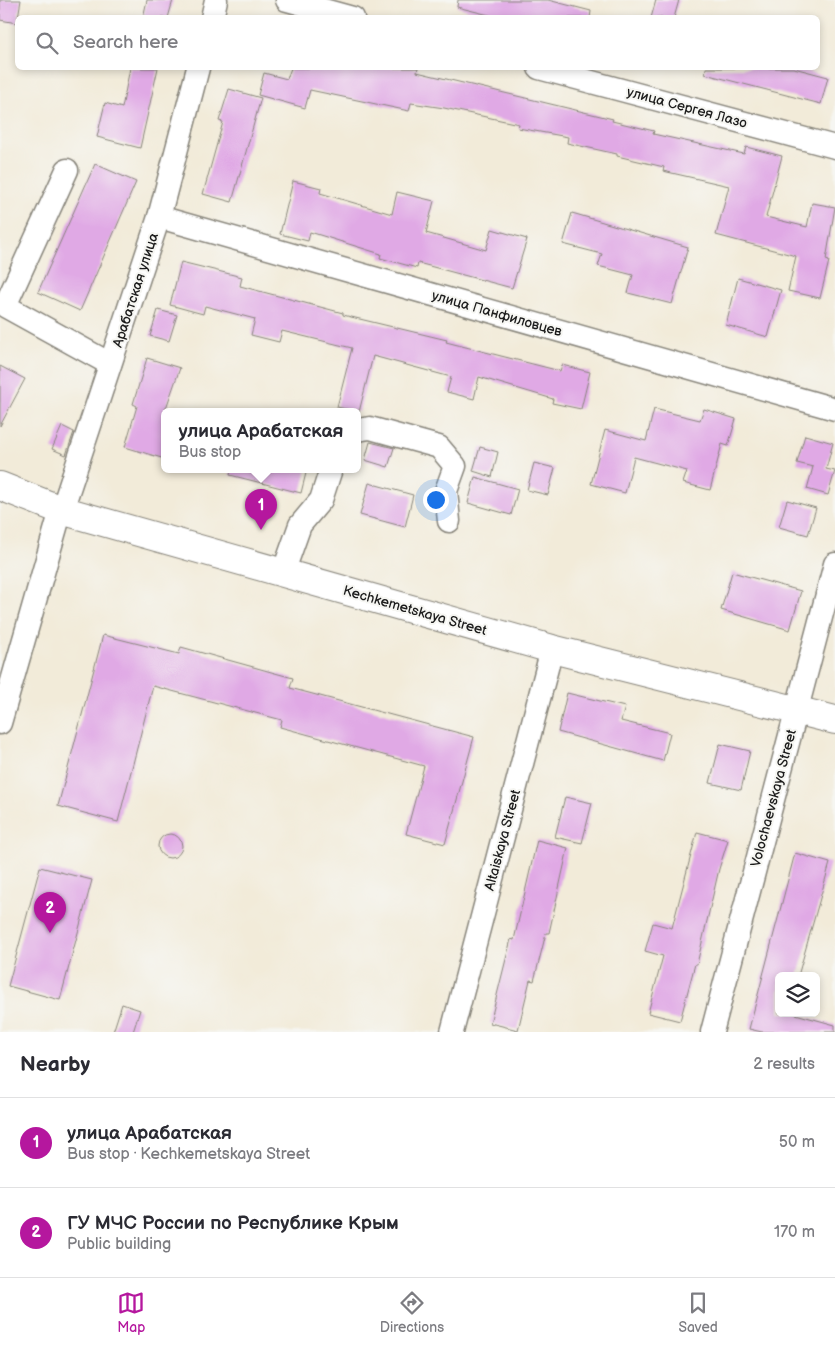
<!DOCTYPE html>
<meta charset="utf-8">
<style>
:root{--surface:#fff;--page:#f7f7f7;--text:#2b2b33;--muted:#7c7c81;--line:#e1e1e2;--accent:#b5179e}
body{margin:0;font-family:"Balsamiq Sans",sans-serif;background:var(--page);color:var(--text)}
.controls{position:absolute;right:15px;bottom:15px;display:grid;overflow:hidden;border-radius:8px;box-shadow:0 2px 8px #0003}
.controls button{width:45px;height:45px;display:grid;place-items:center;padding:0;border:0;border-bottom:1px solid var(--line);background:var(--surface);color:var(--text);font:25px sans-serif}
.you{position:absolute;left:435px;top:499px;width:18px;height:18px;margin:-12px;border:4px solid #fff;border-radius:50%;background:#1a73e8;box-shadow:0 0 0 8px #1a73e833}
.badge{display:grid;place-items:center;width:32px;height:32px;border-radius:50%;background:var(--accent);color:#fff;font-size:16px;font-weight:700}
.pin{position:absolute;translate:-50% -41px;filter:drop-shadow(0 1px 2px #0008)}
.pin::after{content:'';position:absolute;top:26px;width:18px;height:15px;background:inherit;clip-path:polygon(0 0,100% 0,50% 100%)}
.popup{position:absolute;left:161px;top:408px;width:200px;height:65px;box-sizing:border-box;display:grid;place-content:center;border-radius:8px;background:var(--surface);filter:drop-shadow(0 1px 4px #0005);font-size:16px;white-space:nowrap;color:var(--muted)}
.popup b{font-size:19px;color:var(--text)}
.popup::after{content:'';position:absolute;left:50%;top:100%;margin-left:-10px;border:10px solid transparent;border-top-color:var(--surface)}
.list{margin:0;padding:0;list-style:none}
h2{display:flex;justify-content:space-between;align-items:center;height:65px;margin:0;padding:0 20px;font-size:21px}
h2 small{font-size:16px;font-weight:400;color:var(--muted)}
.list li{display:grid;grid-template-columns:32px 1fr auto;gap:15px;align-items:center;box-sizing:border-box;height:90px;padding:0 20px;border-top:1px solid var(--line)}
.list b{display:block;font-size:19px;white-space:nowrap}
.list p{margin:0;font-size:16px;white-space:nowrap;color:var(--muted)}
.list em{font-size:16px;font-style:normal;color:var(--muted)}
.icon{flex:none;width:28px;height:28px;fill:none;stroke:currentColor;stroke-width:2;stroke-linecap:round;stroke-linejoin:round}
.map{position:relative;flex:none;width:835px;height:1032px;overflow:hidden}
.search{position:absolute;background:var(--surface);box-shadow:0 2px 8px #0003;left:15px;right:15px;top:15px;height:55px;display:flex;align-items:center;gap:12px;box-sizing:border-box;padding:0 18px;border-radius:8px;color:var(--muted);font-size:19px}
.sheet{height:245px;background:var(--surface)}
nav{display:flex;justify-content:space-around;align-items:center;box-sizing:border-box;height:70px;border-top:1px solid var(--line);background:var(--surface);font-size:14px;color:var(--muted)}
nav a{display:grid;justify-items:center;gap:2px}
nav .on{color:var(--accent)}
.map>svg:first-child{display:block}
.building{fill:#e0a9e5}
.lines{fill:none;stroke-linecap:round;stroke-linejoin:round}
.minor-casing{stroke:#87847a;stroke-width:25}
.major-casing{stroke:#87847a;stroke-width:30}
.minor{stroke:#fff;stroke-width:22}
.major{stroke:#fff;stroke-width:28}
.labels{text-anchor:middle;stroke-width:4;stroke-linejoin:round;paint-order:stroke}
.street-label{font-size:14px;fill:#1c1c1c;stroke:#f6f6f2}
</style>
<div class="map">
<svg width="835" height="1032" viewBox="0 0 835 1032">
<rect width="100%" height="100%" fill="#f6f6f2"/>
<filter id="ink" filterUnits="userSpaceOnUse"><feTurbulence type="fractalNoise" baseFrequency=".02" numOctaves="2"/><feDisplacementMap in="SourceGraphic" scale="10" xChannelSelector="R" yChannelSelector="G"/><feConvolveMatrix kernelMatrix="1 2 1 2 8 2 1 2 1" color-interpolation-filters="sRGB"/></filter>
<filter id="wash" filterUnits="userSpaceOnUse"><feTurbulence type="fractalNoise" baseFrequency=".0096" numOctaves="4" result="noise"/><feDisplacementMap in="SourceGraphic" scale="20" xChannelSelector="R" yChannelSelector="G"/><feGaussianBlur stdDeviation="1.12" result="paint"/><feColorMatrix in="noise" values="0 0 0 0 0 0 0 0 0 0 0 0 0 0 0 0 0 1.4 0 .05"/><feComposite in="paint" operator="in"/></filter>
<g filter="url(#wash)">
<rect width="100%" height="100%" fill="#f2ebd9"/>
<g id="blocks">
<!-- building -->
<g class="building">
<path d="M0,0H21L17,23L0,20Z"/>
<path d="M147,0H173L168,18H143Z"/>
<path d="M458,0H548L591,11L590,18H501L457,7Z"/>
<path d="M656,0H679L674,18H651Z"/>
<path d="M130,68H158L140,148L97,137L105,103L122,108Z"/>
<path d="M291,68H418L417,72L613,119L612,121L654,131L653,134L744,154L746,147L782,156L766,217L807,227L812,203L835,207L826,260L829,261L820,298L788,291L796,256L716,235L729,186L663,171L664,167L617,156V154L567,143L568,137L518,128L519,124L444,108L411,103L409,111L310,90L305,108L258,95L264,73L287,79Z"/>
<path d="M706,68H794L828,77L821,104L705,74Z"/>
<path d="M229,89L261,98L232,202L203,194L223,122L219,121Z"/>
<path d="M95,164L136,182L80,311L38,292Z"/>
<path d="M293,181L321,188L320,193L392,214L397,192L434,201L426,233L486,250L492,229L527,239L512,288L418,263L417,268L380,258L381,254L310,232L308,241L280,234Z"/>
<path d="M572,213L688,247L672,304L628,293L633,275L598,266L602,254L563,244Z"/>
<path d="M181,262L242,277L240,286L343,313V315L447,340L446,342L560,371L562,365L590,372L581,409L552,403L553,399L479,377L474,399L447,392L451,377L373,356L359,412L337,407L352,348L282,331L279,342L251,335L255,319L205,306L203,314L170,305Z"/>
<path d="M738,278L781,290L768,337L726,325Z"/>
<path d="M158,310L177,315L169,341L150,336Z"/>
<path d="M147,358L180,368L165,411V459L125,447L137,406L133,404Z"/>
<path d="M0,366L25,379L0,426Z"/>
<path d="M654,409L700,420L704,409L736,419L728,446L722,444L710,490L683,483L687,471L634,457L625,493L591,484L605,430L646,441Z"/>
<path d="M62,426L74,432L66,455L52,449Z"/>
<path d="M805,435L833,443L826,469L835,471L828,495L807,489L813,467L797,463Z"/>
<path d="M370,442L394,448L388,467L365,460Z"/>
<path d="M480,447L498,452L492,477L473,471Z"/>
<path d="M534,463L555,468L548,495L527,490Z"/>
<path d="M231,469H307L301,493L230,475Z"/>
<path d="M475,477L518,489L511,515L468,503Z"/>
<path d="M369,483L413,495L405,527L360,515Z"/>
<path d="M787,500L816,508L808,535L779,527Z"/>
<path d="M732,572L801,591L790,630L721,610Z"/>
<path d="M103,635L179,654L181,647L293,678L290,688L474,737L445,844L406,834L424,766L280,727L282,720L153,686L118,822L58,806Z"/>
<path d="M567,693L625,707L621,721L670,733L663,761L558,732Z"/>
<path d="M720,744L750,751L741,790L710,783Z"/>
<path d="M565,797L592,803L582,843L555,837Z"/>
<path d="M697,832L728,840L719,869L697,964H695L680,1021L648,1013L663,956L645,951L653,923L672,928Z"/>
<circle cx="170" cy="846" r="12"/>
<path d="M537,840L568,848L549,933H546L534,981L530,980L518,1030L490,1023L511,939L514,940Z"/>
<path d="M795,853L830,863L798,976H779V1013H792L835,1025V1032H762L749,1029Z"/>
<path d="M40,867L92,880L60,1000L8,986Z"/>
<path d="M122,1004L140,1010L133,1032H113Z"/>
</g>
</g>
</g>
<g filter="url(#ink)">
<use href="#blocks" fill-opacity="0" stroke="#87847a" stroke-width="1"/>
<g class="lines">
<!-- minor casing -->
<g class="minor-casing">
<g id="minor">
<path d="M287,0L353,18"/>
<path d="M212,18L216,0"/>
<path d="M539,68L835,147"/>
<path d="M67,170L5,306L110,364"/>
<path d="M159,217L835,409"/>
<path d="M357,430L370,428L439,447L455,466L446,491L449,521"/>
<path d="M62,510L159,217L198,68"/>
<path d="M283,573L300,525L321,500L331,469"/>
<path d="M0,723L61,510"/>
<path d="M452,1032L552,649"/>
<path d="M712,1032L835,564"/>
</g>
</g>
<!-- major casing -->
<g class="major-casing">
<path id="major" d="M0,486L61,510L552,649L835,720"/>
</g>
<!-- minor -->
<use href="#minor" class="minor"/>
<!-- major -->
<use href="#major" class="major"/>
</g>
</g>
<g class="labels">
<!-- street labels -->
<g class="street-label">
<text transform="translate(687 107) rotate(15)" y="5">улица Сергея Лазо</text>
<text transform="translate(135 290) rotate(-72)" y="5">Арабатская улица</text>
<text transform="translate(497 313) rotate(16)" y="5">улица Панфиловцев</text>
<text transform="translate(415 610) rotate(16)" y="5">Kechkemetskaya Street</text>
<text transform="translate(773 798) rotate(-75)" y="5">Volochaevskaya Street</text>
<text transform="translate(502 840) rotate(-75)" y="5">Altaiskaya Street</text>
</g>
</g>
</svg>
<div class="controls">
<button><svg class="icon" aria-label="layers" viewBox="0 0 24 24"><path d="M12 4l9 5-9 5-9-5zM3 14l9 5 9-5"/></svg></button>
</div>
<div class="you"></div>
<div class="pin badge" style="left:261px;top:530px">1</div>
<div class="popup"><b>улица Арабатская</b>Bus stop</div>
<div class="pin badge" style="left:50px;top:933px">2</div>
<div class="search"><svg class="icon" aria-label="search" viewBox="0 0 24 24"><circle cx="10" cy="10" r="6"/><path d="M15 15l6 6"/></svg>Search here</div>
</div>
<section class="sheet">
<h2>Nearby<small>2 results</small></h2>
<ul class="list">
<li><span class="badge">1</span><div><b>улица Арабатская</b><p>Bus stop · Kechkemetskaya Street</p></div><em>50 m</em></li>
<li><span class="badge">2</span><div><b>ГУ МЧС России по Республике Крым</b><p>Public building</p></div><em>170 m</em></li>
</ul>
</section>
<nav>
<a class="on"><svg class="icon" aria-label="map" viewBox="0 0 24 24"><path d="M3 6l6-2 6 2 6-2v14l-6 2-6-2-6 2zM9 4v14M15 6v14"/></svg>Map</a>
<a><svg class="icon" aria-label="directions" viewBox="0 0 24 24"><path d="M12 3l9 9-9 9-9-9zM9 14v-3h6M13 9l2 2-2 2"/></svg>Directions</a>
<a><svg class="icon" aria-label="saved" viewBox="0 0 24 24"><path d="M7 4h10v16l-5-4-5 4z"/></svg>Saved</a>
</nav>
